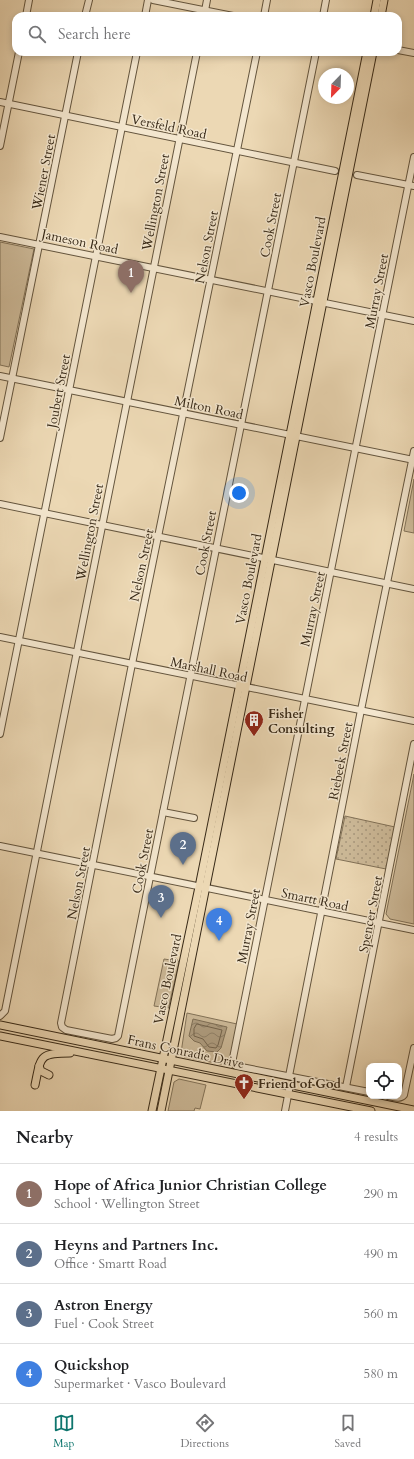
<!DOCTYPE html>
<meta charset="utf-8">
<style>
:root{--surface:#fff;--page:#f6f6f6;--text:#202124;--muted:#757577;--line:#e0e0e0;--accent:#0f766e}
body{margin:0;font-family:Cardo,serif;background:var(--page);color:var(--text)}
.controls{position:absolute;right:12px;bottom:12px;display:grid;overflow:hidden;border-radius:8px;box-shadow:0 2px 6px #0003}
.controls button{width:36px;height:36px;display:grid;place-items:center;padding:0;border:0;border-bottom:1px solid var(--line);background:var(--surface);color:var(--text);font:20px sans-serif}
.compass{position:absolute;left:318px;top:68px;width:36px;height:36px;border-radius:50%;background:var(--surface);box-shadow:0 2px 6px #0003;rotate:203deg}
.you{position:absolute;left:239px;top:493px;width:14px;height:14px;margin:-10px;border:3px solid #fff;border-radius:50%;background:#1a73e8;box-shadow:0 0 0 6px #1a73e833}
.badge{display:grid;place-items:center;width:26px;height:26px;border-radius:50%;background:var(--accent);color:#fff;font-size:13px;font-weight:700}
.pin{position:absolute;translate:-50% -33px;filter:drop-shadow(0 1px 2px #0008)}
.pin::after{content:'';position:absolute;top:21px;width:14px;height:12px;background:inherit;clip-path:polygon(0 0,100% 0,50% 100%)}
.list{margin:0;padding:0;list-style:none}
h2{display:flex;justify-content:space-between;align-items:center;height:52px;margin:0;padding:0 16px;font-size:17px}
h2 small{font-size:13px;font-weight:400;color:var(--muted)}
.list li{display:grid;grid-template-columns:26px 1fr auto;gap:12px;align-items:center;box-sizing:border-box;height:60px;padding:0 16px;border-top:1px solid var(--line)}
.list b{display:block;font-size:15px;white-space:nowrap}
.list p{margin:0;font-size:13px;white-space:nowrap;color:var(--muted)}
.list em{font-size:13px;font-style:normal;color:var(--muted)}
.icon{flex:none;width:22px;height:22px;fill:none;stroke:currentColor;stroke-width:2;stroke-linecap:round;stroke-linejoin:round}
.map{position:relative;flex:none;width:414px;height:1111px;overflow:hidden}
.search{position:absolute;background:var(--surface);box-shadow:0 2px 6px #0003;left:12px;right:12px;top:12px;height:44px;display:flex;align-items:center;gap:10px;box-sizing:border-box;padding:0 14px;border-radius:12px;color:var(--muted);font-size:15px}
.sheet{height:292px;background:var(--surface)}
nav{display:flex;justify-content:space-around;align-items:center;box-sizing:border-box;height:56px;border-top:1px solid var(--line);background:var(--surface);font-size:11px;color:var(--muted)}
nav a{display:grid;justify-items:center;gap:2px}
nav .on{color:var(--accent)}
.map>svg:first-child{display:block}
.grass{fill:#cdba99;stroke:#827258}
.park{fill:url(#park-dots);stroke:#827258}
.water{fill:url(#water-waves);stroke:#7e6e55}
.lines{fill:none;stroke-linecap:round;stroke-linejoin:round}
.shore{stroke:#72624b;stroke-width:1}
.minor-casing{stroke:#64553e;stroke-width:8}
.major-casing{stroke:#372917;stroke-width:9}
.minor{stroke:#f3e6ce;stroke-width:6}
.major{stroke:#ecd8b4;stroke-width:7}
.labels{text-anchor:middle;stroke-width:3;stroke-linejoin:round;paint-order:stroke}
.street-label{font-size:13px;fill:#372917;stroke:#f3e6ce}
.poi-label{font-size:13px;font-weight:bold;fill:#372917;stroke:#f3e6ce;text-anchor:start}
</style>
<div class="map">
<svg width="414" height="1111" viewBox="0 0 414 1111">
<defs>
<pattern id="park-dots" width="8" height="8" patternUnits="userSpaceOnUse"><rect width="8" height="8" fill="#cdba99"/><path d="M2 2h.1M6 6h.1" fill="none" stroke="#a7977c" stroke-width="1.8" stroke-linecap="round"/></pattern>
<pattern id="water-waves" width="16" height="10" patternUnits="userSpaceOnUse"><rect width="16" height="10" fill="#ae9c7f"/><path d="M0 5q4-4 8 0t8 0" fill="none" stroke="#8e7f67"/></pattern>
</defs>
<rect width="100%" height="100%" fill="#ecd8b4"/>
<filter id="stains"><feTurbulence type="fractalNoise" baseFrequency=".005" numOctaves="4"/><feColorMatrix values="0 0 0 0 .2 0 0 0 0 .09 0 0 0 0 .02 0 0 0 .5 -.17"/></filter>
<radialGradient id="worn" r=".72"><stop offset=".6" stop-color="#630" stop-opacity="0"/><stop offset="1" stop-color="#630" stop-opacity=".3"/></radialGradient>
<!-- grass -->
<g class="grass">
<path d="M0,242L34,249L9,367L0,365Z"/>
<path d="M414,479V533L404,531Z"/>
<path d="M414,774V924L390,919L386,914Z"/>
<path d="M172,953L179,962L169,1006V1008L154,1006L164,959L171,960Z"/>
<path d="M187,1013L237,1024L230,1059L226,1065L184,1057L181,1053Z"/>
<path d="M179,1079L206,1085L200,1109L195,1108L194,1111H168L174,1082Z"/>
</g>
<!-- park -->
<path class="park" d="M345,816L395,827L386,869L336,859Z"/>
<!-- water -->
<path class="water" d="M193,1019L227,1027L221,1048L217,1052L207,1051L200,1043L194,1041L189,1036Z"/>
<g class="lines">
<!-- shore -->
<path class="shore" d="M197,1024L222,1030L218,1045L216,1048L209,1047L203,1039L194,1036V1029Z"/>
<!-- minor casing -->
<g class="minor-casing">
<g id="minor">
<path d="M153,0L233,16"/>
<path d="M26,16L29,0"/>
<path d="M85,16L89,0"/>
<path d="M145,16L148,0"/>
<path d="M204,16L207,0"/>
<path d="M264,16L267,0"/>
<path d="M323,16L326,0"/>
<path d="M398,50L414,53"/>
<path d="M257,52L132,664L61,1023L62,1027L66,1030L112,1039L116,1038L118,1036L316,52"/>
<path d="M0,102L335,171"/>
<path d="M0,146L19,52"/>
<path d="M357,175L414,186"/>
<path d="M0,237L414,321"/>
<path d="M0,376L414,460"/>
<path d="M0,438L78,52"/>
<path d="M0,504L414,589"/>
<path d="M0,637L414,721"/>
<path d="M0,734L137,52"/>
<path d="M163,812L194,818"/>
<path d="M0,846L414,930"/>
<path d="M0,1016L5,1011L197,52"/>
<path d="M289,1076L361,710L414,451"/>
<path d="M346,1087L414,744"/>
<path d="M369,1092L236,1066L233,1063V1058L414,157"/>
<path d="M388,1096C394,1097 400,1100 404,1095L414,1048"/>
<path d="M285,1111L290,1085"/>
</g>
</g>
<!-- major casing -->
<g class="major-casing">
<g id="major">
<path d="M374,16L377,0"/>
<path d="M381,16L384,0"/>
<path d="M0,1025L414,1110"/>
<path d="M0,1036L371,1111"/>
<path d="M39,1066L41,1071L49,1075"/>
<path d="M35,1085C41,1056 39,1053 70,1053"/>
<path d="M152,1111L199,887L367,52"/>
<path d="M161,1111L373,52"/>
</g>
</g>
<!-- minor -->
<use href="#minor" class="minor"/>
<!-- major -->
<use href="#major" class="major"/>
</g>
<!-- icons -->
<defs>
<g id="building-pin" transform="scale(1)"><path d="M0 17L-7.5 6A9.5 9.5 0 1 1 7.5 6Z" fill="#8f2418" stroke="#f3e6ce"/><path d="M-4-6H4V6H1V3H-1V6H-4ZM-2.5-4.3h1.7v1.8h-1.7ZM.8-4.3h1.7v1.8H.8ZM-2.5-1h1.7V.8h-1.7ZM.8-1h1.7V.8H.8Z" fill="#fff"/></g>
<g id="church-pin" transform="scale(1)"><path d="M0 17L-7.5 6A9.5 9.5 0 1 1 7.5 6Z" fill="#8f2418" stroke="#f3e6ce"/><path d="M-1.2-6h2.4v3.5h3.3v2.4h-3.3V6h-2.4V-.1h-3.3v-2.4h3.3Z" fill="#fff"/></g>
</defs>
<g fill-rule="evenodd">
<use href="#building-pin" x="254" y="720"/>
<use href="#church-pin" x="244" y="1083"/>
</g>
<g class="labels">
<!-- street labels -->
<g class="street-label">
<text transform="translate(169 126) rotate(12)" y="5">Versfeld Road</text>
<text transform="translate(43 172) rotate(-79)" y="5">Wiener Street</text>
<text transform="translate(155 202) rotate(-79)" y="5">Wellington Street</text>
<text transform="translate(270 225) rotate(-79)" y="5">Cook Street</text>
<text transform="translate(80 241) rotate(12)" y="5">Jameson Road</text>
<text transform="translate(206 247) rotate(-79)" y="5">Nelson Street</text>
<text transform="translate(312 262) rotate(-79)" y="5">Vasco Boulevard</text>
<text transform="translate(376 291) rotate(-79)" y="5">Murray Street</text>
<text transform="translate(58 391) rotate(-79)" y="5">Joubert Street</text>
<text transform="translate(209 407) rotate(12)" y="5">Milton Road</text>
<text transform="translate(89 532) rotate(-79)" y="5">Wellington Street</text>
<text transform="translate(205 543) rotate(-79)" y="5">Cook Street</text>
<text transform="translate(141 565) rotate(-78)" y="5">Nelson Street</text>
<text transform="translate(248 579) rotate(-79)" y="5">Vasco Boulevard</text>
<text transform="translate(312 609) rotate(-78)" y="5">Murray Street</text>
<text transform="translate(209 669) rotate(12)" y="5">Marshall Road</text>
<text transform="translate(340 761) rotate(-79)" y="5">Riebeek Street</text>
<text transform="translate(142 861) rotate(-79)" y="5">Cook Street</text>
<text transform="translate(78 883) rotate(-79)" y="5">Nelson Street</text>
<text transform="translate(315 899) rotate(12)" y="5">Smartt Road</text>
<text transform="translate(370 914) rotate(-79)" y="5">Spencer Street</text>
<text transform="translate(248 926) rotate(-79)" y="5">Murray Street</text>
<text transform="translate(167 979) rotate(-78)" y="5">Vasco Boulevard</text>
<text transform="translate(186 1051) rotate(12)" y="5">Frans Conradie Drive</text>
</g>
<!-- poi labels -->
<g class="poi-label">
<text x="268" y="718">Fisher<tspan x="268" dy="15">Consulting</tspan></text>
<text x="258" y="1088">Friend of God</text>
</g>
</g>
<rect width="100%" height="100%" filter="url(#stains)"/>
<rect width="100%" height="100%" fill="url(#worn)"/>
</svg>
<div class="controls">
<button><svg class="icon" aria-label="locate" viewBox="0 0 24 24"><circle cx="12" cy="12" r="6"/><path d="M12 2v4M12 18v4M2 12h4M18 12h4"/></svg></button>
</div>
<svg class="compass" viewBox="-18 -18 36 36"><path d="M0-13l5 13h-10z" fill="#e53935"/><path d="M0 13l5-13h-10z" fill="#757577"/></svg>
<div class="you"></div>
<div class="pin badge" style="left:131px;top:293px;background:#8d6e63">1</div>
<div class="pin badge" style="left:183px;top:865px;background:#5c6f8a">2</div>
<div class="pin badge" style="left:161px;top:918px;background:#5c6f8a">3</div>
<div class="pin badge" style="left:219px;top:941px;background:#3f7fe0">4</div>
<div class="search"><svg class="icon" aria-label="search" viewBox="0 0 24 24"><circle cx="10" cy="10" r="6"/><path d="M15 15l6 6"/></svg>Search here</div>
</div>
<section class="sheet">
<h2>Nearby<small>4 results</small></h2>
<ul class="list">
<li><span class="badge" style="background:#8d6e63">1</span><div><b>Hope of Africa Junior Christian College</b><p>School · Wellington Street</p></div><em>290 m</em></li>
<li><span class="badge" style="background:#5c6f8a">2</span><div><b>Heyns and Partners Inc.</b><p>Office · Smartt Road</p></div><em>490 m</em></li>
<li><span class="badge" style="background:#5c6f8a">3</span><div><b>Astron Energy</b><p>Fuel · Cook Street</p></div><em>560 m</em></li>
<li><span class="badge" style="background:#3f7fe0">4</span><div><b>Quickshop</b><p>Supermarket · Vasco Boulevard</p></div><em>580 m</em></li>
</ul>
</section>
<nav>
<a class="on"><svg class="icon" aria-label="map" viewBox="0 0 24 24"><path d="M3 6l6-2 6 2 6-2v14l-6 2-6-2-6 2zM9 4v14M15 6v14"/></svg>Map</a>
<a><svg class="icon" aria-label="directions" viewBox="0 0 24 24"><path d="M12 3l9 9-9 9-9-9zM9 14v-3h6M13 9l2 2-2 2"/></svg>Directions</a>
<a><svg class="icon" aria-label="saved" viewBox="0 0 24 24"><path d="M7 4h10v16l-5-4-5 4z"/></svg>Saved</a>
</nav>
